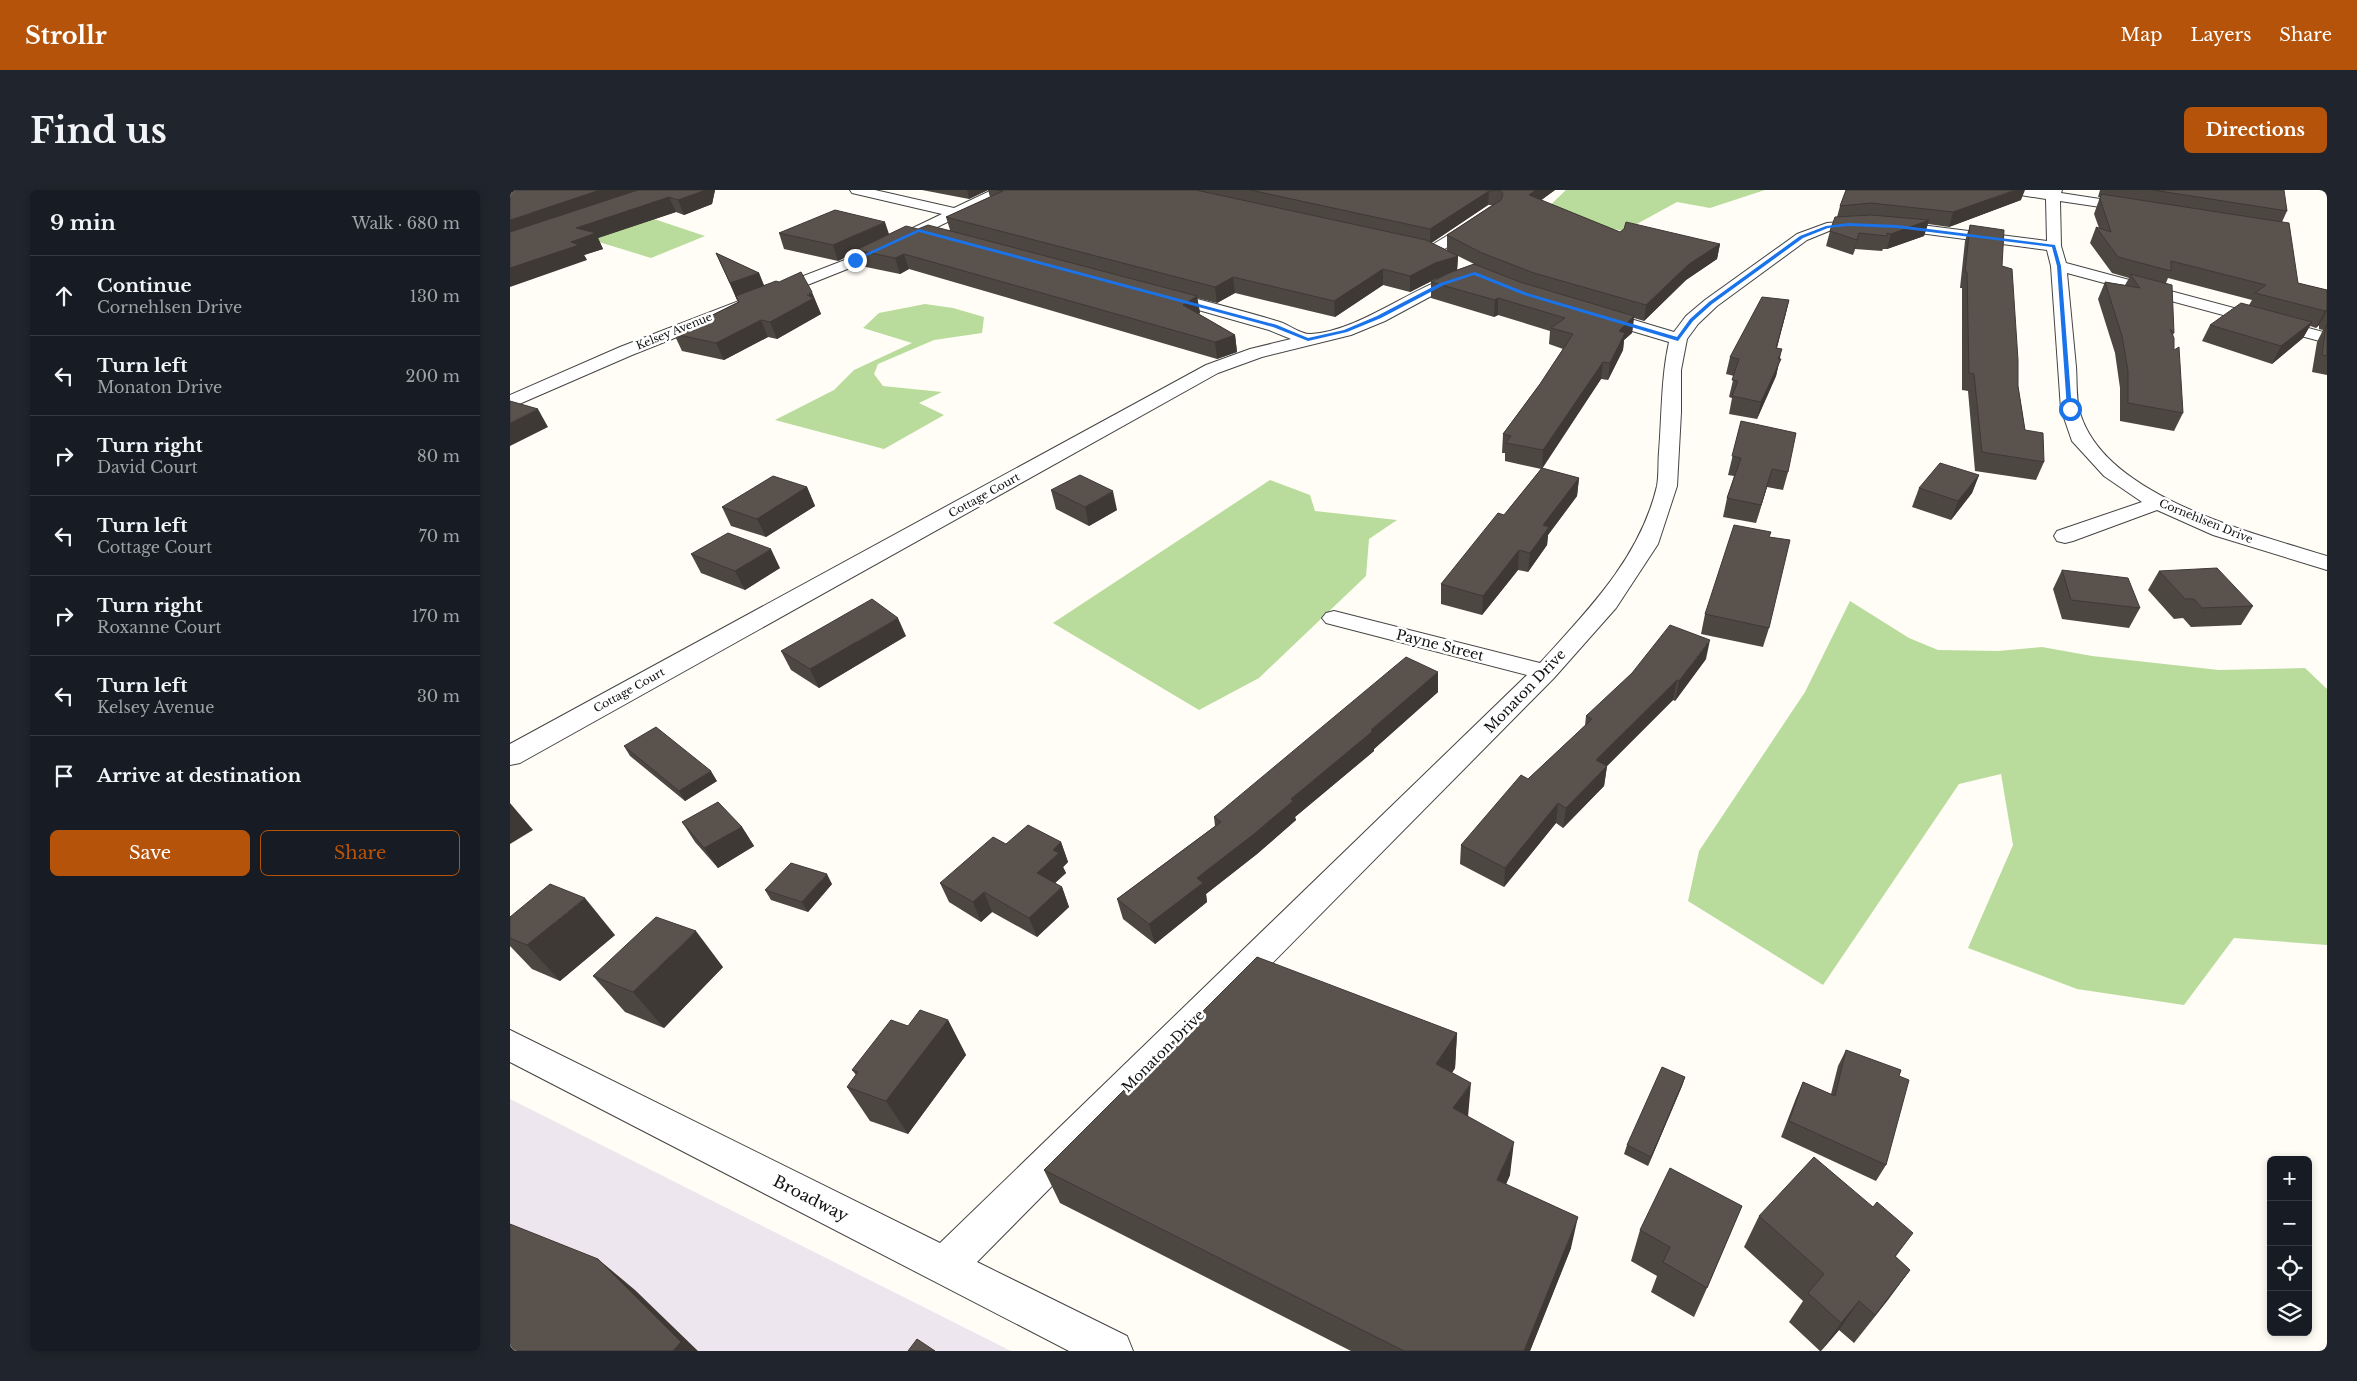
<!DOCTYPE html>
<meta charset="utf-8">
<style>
:root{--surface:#171b24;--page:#20242c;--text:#f1f3f6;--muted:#9ea1a6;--line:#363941;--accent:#b45309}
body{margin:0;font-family:"Libre Baskerville",serif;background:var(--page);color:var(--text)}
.controls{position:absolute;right:15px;bottom:15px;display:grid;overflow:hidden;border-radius:8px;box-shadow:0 2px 8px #0003}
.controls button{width:45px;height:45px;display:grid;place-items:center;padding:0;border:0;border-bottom:1px solid var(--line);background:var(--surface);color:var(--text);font:25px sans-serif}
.stop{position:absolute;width:15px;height:15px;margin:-11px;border:4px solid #1a73e8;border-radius:50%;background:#fff}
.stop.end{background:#1a73e8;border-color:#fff;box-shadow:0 1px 5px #0008}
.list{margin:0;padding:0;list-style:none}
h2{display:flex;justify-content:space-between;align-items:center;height:65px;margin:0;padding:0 20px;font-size:21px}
h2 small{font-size:16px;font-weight:400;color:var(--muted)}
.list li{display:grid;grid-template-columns:32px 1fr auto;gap:15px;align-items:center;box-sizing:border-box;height:80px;padding:0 20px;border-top:1px solid var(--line)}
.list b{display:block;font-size:19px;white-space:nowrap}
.list p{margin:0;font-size:16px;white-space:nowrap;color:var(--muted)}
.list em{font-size:16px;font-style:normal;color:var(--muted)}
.actions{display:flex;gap:10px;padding:15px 20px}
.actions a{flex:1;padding:11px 0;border:1px solid var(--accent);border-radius:8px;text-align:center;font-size:18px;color:var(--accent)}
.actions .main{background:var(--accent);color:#fff}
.icon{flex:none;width:28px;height:28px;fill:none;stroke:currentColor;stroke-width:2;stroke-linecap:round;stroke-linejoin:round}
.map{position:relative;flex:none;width:1817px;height:1161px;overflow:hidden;border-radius:8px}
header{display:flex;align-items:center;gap:30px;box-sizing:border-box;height:70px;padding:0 25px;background:var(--accent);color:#fff}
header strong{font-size:24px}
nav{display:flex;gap:28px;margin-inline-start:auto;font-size:18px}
.intro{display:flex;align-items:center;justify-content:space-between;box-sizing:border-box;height:120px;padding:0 30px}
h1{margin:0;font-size:35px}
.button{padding:12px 22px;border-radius:8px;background:var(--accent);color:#fff;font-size:18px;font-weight:700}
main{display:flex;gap:30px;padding:0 30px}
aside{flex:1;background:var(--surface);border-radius:8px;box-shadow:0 2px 8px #0003}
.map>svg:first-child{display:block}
.industrial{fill:#eee6ef}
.forest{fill:#b9dc9c}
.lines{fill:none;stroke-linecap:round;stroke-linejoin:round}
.minor-casing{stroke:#444;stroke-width:2}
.minor{fill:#fff;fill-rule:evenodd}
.wall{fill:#4d4742;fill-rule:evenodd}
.shaded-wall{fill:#3f3936}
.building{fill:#5a524d;stroke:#3f3936}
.route{fill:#1a73e8}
.labels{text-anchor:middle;stroke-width:5;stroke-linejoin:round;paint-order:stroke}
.far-street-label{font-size:11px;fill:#111;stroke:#fff}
.street-label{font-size:14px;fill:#111;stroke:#fff}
.near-street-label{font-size:16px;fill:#111;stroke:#fff}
</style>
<header>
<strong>Strollr</strong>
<nav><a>Map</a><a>Layers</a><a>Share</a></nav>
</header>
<div class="intro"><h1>Find us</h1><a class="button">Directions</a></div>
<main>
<aside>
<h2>9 min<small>Walk · 680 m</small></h2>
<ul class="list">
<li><svg class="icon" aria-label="ahead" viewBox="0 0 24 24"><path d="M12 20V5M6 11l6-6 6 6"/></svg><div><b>Continue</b><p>Cornehlsen Drive</p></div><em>130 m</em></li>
<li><svg class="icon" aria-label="left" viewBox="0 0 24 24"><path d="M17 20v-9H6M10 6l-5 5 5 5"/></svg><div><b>Turn left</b><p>Monaton Drive</p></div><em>200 m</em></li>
<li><svg class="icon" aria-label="right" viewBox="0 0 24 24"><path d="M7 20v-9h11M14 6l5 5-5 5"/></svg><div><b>Turn right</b><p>David Court</p></div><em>80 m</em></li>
<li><svg class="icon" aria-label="left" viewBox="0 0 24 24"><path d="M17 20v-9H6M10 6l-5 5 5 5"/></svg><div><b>Turn left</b><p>Cottage Court</p></div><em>70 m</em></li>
<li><svg class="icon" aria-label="right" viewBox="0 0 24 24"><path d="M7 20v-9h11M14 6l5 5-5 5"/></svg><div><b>Turn right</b><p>Roxanne Court</p></div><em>170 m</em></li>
<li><svg class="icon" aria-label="left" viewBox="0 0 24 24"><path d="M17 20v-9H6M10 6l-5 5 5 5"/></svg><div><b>Turn left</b><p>Kelsey Avenue</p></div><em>30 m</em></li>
<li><svg class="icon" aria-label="arrive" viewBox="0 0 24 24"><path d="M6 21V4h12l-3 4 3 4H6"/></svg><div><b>Arrive at destination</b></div></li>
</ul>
<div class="actions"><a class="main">Save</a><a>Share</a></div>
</aside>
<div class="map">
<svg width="1817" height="1161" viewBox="0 0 1817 1161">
<rect width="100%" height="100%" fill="#fffdf5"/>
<!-- industrial -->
<path class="industrial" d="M0,909L501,1161H0Z"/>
<!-- forest -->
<g class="forest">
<path d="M1056,0H1255L1200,18L1167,12L1114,41L1030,25Z"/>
<path d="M120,21L195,46L141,68L63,44Z"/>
<path d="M415,114L443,118L474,127L472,143L424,150L368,174L364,184L373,196L432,202L409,213L434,225L374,259L265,230L324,200L344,180L402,153L353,138L369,123Z"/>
<path d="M760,290L800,305L805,321L887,330L859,349L856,386L749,488L689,520L543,433Z"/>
<path d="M1340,411L1399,448L1428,460L1488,461L1532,457L1582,466L1709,480L1795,478L1817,499V755L1724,748L1674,815L1567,799L1458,758L1503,655L1491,584L1449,594L1313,795L1178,711L1189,661L1295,502Z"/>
</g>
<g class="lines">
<!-- minor casing -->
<g class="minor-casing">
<g id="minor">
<path d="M340,0H365L444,18L482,0H500L498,3L350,74L122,165L0,218V205L110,157L340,68L432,24L342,3Z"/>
<path d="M1497,0H1552L1551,3L1629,15L1631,18L1624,22L1550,11L1551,56L1556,73L1817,143V153L1557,83C1560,114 1563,146 1566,177C1567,191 1566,206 1569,219C1590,306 1743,343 1817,366V380L1703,345L1647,320L1563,351L1555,353L1547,351L1544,346L1547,341L1632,312L1594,286L1562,251L1551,219L1541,76L1537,60L1387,40L1357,38L1319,41L1297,50L1207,116L1188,134L1177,149L1171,180V222L1167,296L1148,354L1106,418L1044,488L467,1072L617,1146L623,1161H559L0,872V840L430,1053L1017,485L816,433L812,428L816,423L824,421L1030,473C1078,420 1130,368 1147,296C1149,286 1148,273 1149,262C1152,225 1151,188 1159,152L1082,129L1080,125L1082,121H1094L1164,142L1176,126L1195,110L1287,44L1317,33L1357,30L1387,32L1537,51L1536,9L1504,4Z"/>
<path d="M969,26L974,27L976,30L974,33L927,64H917L914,61L917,58Z"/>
<path d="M956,81L962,83L964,86L962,89L938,97L875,131L841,145L752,167L708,183L10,573L0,575V554L696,175L740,159L781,149L759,140L646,108L644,105L646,102L652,100C691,110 731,120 770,132C779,135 792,145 801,144C851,141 905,94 956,81Z"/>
</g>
</g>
<!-- minor -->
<use href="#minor" class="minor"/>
</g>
<!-- wall -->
<g class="wall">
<path d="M0,0H205L202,14L174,25L166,22L88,48L93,59L74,65L77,70Z"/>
<path d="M412,0H478L459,9Z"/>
<path d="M478,0H1045L1031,10L1110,42L1210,54L1207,69L1176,90L1134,131L1124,128L1122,143L1114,150L1113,160L1098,190L1091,189L1032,278L1069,288L1067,306L1038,345L1037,355L1018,382L1008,380L972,425L931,414V394L994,325L1031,279L995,271V263H992L993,244L1030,194L1053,159L1039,154L1040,141L988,125L984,127L921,108V92L928,88L900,102L873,95L825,127L725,103L707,113L687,108L690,123L689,124L725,145L727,162L707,169L399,79L390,84L351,76L346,62L328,71L274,59L269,43L379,44L408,39L440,40L436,27L480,7ZM978,15H982L937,45V60L921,53ZM948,66L964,74L947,80Z"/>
<path d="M1336,0L1511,10L1439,37L1418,34L1414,46L1377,59H1373L1372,61L1345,59L1343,65L1316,56L1320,41L1327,27L1330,16Z"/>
<path d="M1590,0H1772L1777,21L1772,32L1788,93L1817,100V185L1802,182L1807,152L1813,140L1809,139V135L1806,138L1800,136L1793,148L1762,174L1692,151L1700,135L1739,115L1742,110L1658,88L1656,93L1664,143L1663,145L1664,160L1673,223L1664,241L1610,231V198L1605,163L1588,109L1595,92L1615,95L1619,88L1602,83L1580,53L1586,37L1589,38L1584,24L1590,7H1588Z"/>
<path d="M1460,35L1492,76L1508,196L1515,240L1534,272L1526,290L1465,281L1458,201L1452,200V98H1450L1455,51Z"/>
<path d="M206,63L249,83L254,95L304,108L311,124L267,149L258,147L214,170L172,161L164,144L228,112Z"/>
<path d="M1279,110L1267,158L1270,169L1266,186L1247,229L1219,224L1222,208L1219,207L1224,186L1216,184L1220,167Z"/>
<path d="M1231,231L1278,282L1273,300L1257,297L1246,333L1213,327L1217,308L1224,286L1218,285Z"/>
<path d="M1469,285L1462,303L1441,330L1402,317L1409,298Z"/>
<path d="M297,297L305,316L256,347L221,336L212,317Z"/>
<path d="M541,300L607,320L579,336L546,319Z"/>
<path d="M1259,347V438L1253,457L1191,444L1195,424Z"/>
<path d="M181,364L270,378L235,400L191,383Z"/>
<path d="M1552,380L1630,418L1619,438L1552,429L1543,399Z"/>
<path d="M1649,381L1743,416L1731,435L1681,437L1673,428L1664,429L1638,400Z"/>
<path d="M396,446L309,498L281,480L271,461Z"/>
<path d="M1196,469L1165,511L1163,510L1097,576L1094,596L1053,638L1046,633L994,697L950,674L951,655L1018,589L1075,536L1076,526Z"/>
<path d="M928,482V502L864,559V561L785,627L786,630L747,664L696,704L697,712L645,754L613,729L607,709L705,636L704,627Z"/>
<path d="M114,556L207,591L175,611L120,566Z"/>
<path d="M172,632L232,637L244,656L208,678L185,652Z"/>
<path d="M551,652L558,672L553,677L556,683L545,693L552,697L559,717L527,747L482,722L471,732L439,712L430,693L496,654Z"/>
<path d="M322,694L298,722L261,710L255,700Z"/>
<path d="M0,727L105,745L50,791L22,779L0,756Z"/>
<path d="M213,777L154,838L115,822L83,786Z"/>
<path d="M438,830L456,865L398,944L360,931L337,897L346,885L342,880L398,836Z"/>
<path d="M947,843L945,878L942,883L958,927L1000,985L996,994L1061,1058L1020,1161H841L550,1013L534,980Z"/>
<path d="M1336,860L1389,886L1376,975L1366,991L1271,947L1286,908L1293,892L1321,904L1328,876Z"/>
<path d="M1175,887L1172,896L1138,976L1114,964L1117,955Z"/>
<path d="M1232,1016L1197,1098L1184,1127L1141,1102L1147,1086L1121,1071L1130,1040Z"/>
<path d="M1249,1026L1386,1067L1400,1080L1344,1153L1329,1140L1311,1161H1310L1279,1132L1293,1111L1234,1057Z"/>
</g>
<!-- shaded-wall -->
<g class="shaded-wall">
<path d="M90,0H139L0,47V30Z"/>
<path d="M196,0H205L202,14L174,25L168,10Z"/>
<path d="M457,0H478L459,9Z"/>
<path d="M1026,0H1045L1018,20L1019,5Z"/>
<path d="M1505,0H1515L1511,10L1439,37L1443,22Z"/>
<path d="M979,1L978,15L920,54V39Z"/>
<path d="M159,7L166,22L88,48L93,59L74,65L77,70L0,97V78L66,38Z"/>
<path d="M1419,30L1414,46L1377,59L1381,44Z"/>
<path d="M375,32L380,47L346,60V62L328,71L323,55Z"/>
<path d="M1349,43L1345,59L1343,65L1347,50Z"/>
<path d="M1210,54L1207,69L1176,90L1134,131L1136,115L1179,74Z"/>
<path d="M394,64L399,79L390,84L385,68Z"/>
<path d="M948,66L947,82L925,89L900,102V86L925,73Z"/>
<path d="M873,79V95L825,127L824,111Z"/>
<path d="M249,83L255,99L227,110L220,93Z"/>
<path d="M723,87L725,103L707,113L705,97Z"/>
<path d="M302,102L311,124L267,149L260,132Z"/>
<path d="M687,106L690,123L675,131L673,115Z"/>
<path d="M988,108V125L984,127L985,110Z"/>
<path d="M1279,110L1275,127L1262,175L1266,158Z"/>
<path d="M1817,120V121L1809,135L1806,138L1815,121Z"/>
<path d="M1124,126L1122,143L1114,150L1113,160L1098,190L1100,173L1109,141Z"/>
<path d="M251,130L258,147L214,170L206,153Z"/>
<path d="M1802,132L1793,148L1762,174L1771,156Z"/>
<path d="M725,145L727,162L707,169L705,152Z"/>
<path d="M1272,159L1266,186L1247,229L1251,212Z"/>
<path d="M1093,172L1091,189L1032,279L1033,260Z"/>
<path d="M28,219L38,237L0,256V233Z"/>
<path d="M1262,279L1257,297L1246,333L1251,315Z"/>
<path d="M1469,285L1462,303L1441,330L1448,311Z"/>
<path d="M1069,288L1067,306L1038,345L1037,355L1018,382L1020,363L1033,335Z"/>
<path d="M297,297L305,316L256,347L247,329Z"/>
<path d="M603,301L607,320L579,336L575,317Z"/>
<path d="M261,359L270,378L235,400L225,381Z"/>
<path d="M1009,360L1008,380L972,425L973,406Z"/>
<path d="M388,428L396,446L309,498L300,479Z"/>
<path d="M1200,450L1196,469L1165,511L1169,491Z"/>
<path d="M928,482V502L864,559V561L785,627L786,630L747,664L696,704L697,712L645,754L639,734L687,688Z"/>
<path d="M1167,490L1163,510L1097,576L1094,596L1053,638L1056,618L1086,570Z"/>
<path d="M201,581L207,591L175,611L169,601Z"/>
<path d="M0,613L23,640L0,654Z"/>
<path d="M1048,613L1046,633L994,697L995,678Z"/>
<path d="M232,637L244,656L208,678L194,658Z"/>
<path d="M551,652L558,672L553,677L556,683L534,703L527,683L543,660Z"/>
<path d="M317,684L322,694L298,722L292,712Z"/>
<path d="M552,697L559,717L527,747L519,728Z"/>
<path d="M474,702L482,722L471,732L463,712Z"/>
<path d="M75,708L105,745L50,791L17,755Z"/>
<path d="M186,741L213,777L154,838L123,802Z"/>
<path d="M438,830L456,865L398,944L376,911Z"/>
<path d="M947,843L945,878L925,909L926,874Z"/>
<path d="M1175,887L1172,896L1138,976L1141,967Z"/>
<path d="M961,893L958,927L943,918Z"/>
<path d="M1004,952L1000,985L984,1022L987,990Z"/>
<path d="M1068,1027L1061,1058L1020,1161H1014Z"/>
<path d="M1403,1043L1381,1073L1385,1066Z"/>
<path d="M88,1069L125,1100L188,1161H163Z"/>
<path d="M1400,1080L1378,1110L1344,1153L1365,1125Z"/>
<path d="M1349,1111L1329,1140L1311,1161L1331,1133Z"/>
</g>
<!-- building -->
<g class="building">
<path d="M0,0H90L0,30Z"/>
<path d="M128,0H196L168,10L159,7L66,38L86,43L61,52L69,55L0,78V42Z"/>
<path d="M487,0H686L916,50L948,66L925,73L900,86L873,79L824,111L723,87L705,97L436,27L493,1Z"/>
<path d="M740,0H1026L1019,5L1110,42L1114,39L1116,32L1210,54L1179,74L1136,115L1024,83L972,63L937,45L991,10L993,4L990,0L979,1L920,39Z"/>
<path d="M1336,0H1505L1443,22L1361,13L1330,16Z"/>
<path d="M1643,0H1774L1777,21Z"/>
<path d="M1591,4L1779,33L1788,93L1817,100V120L1815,121L1745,103L1756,95L1661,71V81L1608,67L1586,37L1601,42L1590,9Z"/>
<path d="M325,20L375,32L323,55L269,43Z"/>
<path d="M1361,25L1419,30L1381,44L1377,43V46L1349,43L1347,50L1320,41L1325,27Z"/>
<path d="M418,35L687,106L673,115L725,145L705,152L394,64L385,68L346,60L396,36L408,39Z"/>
<path d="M1460,35L1494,40L1492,76L1502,79L1508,170V196L1515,240L1533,243L1534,272L1472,262L1464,184L1459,183L1457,82H1455Z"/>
<path d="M206,63L249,83L220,93Z"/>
<path d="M964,74L1010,92L1124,126L1109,141L1115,143L1100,173L1093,172L1033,260L996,253L1001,246L993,244L1030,194L1063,144L1041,138L1055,128L988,108L985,110L921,92L939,83Z"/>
<path d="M291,82L302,102L297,105L304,108L260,132L251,130L206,153L164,144L229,112L226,106L266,91L269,92Z"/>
<path d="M1620,84L1662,95L1664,143L1660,139L1664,148V160L1669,157L1673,223L1618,213V181L1612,146L1595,92L1630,98Z"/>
<path d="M1252,107L1279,110L1266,158L1272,159L1268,169H1271L1251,212L1222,206L1228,191L1222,190L1229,169L1220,167Z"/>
<path d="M1731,113L1802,132L1771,156L1700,135Z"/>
<path d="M1816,135H1817V166L1812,165Z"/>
<path d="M0,211L28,219L0,233Z"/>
<path d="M1231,231L1286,243L1278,282L1262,279L1251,315L1217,308L1231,268L1222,266Z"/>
<path d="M1430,273L1469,285L1448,311L1409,298Z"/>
<path d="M1032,278L1069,288L1033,335L1039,337L1020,363L1009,360L973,406L931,394L988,323L994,325Z"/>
<path d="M570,285L603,301L575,317L541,300Z"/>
<path d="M263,286L297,297L247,329L212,317Z"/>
<path d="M1224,335L1261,342L1259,347L1280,350L1259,438L1195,424Z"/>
<path d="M218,343L261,359L225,381L181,364Z"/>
<path d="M1707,378L1743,416L1692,418L1684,409H1675L1649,381Z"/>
<path d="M1552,380L1618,388L1630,418L1561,410Z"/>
<path d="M362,409L388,428L300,479L271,461Z"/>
<path d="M1160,435L1200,450L1169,491L1167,490L1086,570L1097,576L1056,618L1048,613L995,678L951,655L1011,585L1018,589L1082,529L1076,526L1122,483Z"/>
<path d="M896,467L928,482L861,540L863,541L781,609L783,611L744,644L687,688L693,693L639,734L607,709L711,632L704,627Z"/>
<path d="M146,537L201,581L169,601L114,556Z"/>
<path d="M208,612L232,637L194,658L172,632Z"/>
<path d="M518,635L551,652L543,660L549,663L527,683L552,697L519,728L474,702L463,712L430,693L483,647L496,654Z"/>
<path d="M281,673L317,684L292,712L255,700Z"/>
<path d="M40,694L75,708L17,755L0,748V727Z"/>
<path d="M146,727L186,741L123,802L83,786Z"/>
<path d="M747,767L947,843L926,874L961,893L943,918L1004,952L987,990L1068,1027L1014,1161H894L534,980Z"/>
<path d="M410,820L438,830L376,911L337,897L348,882L342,880L381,830L398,836Z"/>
<path d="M1336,860L1391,880L1389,886L1399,890L1376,975L1279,931L1293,892L1325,906Z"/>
<path d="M1152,877L1175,887L1141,967L1117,955Z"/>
<path d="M1304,967L1363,1017L1367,1012L1403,1043L1385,1066L1400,1080L1365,1125L1349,1111L1331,1133L1298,1103L1314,1084L1249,1026Z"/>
<path d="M1160,978L1232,1016L1197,1098L1153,1072L1160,1057L1130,1040Z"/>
<path d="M0,1034L88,1069L171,1152L163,1161H0Z"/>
<path d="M407,1149L425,1161H398Z"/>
</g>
<!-- route -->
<path class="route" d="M1338,33L1387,35L1545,55L1551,76L1562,220L1557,219L1547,76L1542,57L1387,38L1338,36L1318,38L1293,48L1202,114L1183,131L1168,151L1014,105L964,85L934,95L871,128L837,142L798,151L763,137L409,42L346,71L342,70L409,39L767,135L798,148L834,140L867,126L930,93L965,82L1017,103L1167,147L1180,129L1199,112L1290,46L1316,36Z"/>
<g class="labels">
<!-- far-street labels -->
<g class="far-street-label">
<text transform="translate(164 141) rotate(-22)" y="4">Kelsey Avenue</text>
<text transform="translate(474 305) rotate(-29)" y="4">Cottage Court</text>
<text transform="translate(1696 331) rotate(22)" y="4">Cornehlsen Drive</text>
<text transform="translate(119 500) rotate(-29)" y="4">Cottage Court</text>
</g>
<!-- street labels -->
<g class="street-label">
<text transform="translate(930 455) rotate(14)" y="5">Payne Street</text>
<text transform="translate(1015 501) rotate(-46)" y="5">Monaton Drive</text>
<text transform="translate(653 861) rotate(-45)" y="5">Monaton Drive</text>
</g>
<!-- near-street labels -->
<g class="near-street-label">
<text transform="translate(301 1008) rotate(27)" y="6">Broadway</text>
</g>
</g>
</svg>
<div class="controls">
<button>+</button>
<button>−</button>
<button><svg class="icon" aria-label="locate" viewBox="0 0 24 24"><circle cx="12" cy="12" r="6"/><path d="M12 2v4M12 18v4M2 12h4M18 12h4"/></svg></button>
<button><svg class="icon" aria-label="layers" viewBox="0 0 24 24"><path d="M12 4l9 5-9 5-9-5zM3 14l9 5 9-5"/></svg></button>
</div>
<div class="stop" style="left:1560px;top:219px"></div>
<div class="stop end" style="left:345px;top:70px"></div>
</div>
</main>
